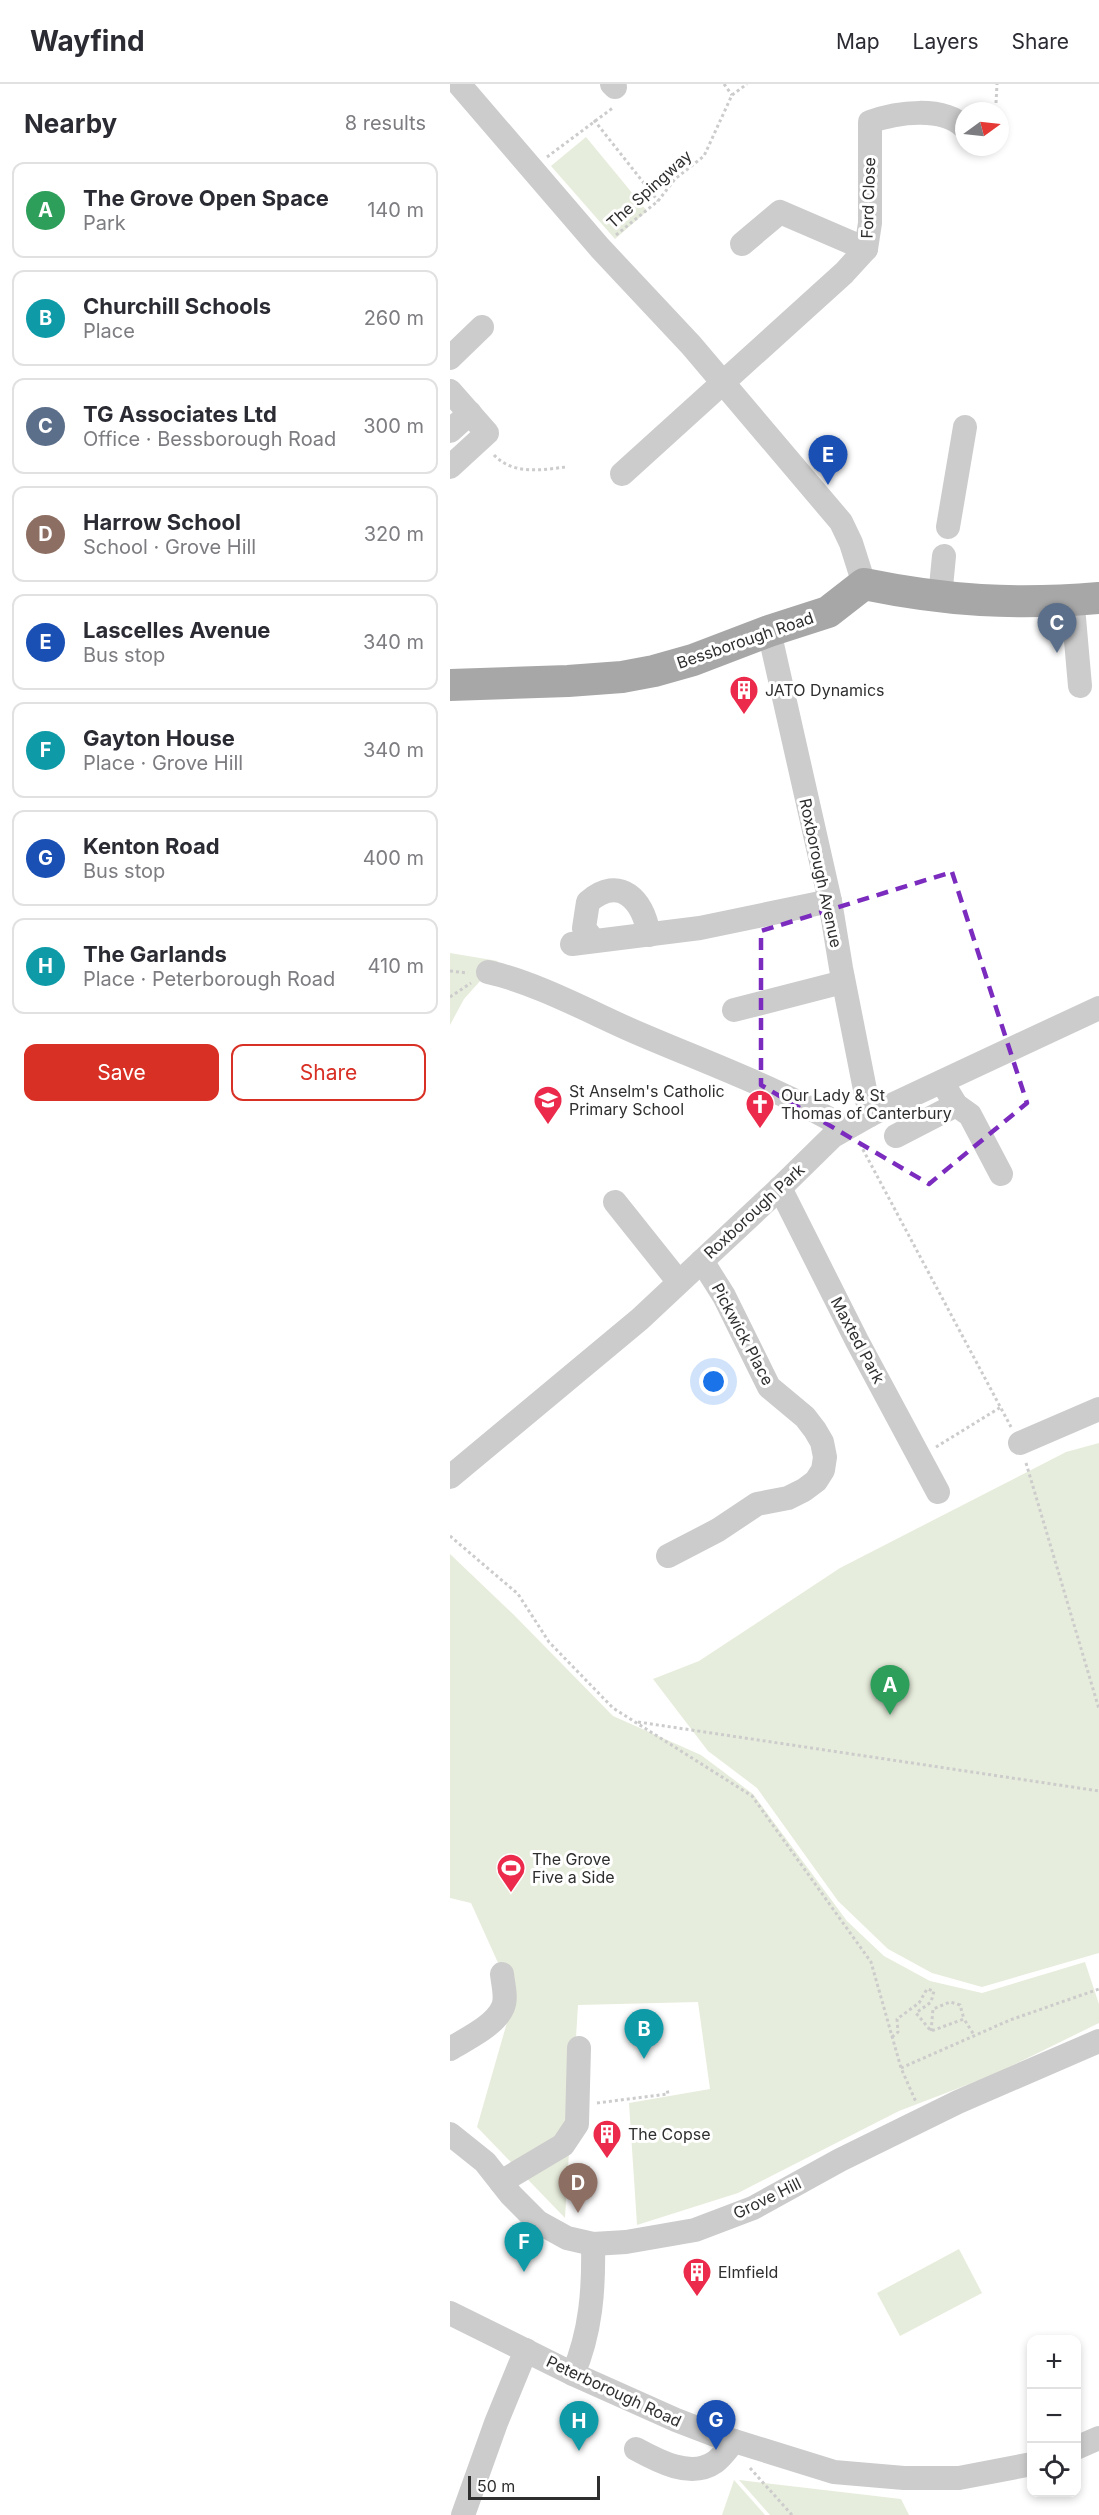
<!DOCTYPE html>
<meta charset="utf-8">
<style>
:root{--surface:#fff;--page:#f7f7f7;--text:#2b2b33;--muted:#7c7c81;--line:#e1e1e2;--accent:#d93025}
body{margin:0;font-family:Inter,sans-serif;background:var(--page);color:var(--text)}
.controls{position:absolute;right:18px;bottom:18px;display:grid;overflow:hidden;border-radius:12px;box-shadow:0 3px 9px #0003}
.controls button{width:54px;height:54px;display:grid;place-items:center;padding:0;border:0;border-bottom:2px solid var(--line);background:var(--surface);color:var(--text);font:30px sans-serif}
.compass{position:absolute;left:505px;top:18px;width:54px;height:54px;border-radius:50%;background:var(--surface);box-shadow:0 3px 9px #0003;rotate:75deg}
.scale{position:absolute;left:18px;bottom:15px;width:132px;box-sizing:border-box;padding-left:6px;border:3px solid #2f2f2f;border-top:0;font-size:16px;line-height:21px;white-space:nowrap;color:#2f2f2f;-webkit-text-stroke:4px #fff;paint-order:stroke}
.you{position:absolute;left:264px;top:1298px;width:21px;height:21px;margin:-15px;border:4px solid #fff;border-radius:50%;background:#1a73e8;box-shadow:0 0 0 9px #1a73e833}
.badge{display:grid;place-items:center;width:39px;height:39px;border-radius:50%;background:var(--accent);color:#fff;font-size:20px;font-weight:700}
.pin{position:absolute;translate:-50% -50px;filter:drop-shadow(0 2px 3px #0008)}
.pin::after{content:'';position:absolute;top:32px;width:21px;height:18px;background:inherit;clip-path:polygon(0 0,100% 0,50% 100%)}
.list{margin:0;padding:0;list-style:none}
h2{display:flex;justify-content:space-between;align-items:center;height:78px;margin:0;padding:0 24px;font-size:26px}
h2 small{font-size:20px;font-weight:400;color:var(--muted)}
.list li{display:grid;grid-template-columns:39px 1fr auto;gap:18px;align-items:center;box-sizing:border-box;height:96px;margin:0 12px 12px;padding:0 12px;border:2px solid var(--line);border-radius:12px}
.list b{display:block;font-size:22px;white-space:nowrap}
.list p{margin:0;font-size:20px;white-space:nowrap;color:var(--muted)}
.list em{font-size:20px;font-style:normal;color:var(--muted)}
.actions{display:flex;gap:12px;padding:18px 24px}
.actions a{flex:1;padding:14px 0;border:2px solid var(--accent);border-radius:12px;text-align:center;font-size:21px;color:var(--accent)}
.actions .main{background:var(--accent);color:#fff}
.icon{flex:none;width:33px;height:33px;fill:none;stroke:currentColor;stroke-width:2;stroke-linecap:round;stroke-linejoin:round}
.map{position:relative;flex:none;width:649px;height:2431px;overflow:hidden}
header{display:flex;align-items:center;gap:36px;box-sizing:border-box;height:84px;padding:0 30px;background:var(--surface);border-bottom:2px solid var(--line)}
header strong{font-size:28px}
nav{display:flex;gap:33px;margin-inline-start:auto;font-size:21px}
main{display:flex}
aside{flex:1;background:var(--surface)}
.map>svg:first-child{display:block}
.green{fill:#e7eddc}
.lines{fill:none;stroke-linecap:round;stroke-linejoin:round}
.path{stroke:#ccc;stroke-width:3;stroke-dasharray:3 3;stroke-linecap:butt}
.minor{stroke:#ccc;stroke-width:24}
.major{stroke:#a7a7a7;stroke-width:32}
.marked{fill:none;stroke:#7b2cbf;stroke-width:4.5;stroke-dasharray:12 8;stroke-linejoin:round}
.labels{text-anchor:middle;stroke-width:6;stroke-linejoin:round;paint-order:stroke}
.street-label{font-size:16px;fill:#2f2f2f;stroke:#fff}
.poi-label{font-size:16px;fill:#2f2f2f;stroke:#fff;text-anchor:start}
</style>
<header>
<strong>Wayfind</strong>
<nav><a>Map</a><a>Layers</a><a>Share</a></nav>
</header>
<main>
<aside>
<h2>Nearby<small>8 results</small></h2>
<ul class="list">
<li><span class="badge" style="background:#2e9e5b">A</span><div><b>The Grove Open Space</b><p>Park</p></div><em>140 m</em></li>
<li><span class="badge" style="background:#0f9aa8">B</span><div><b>Churchill Schools</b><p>Place</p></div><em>260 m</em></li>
<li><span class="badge" style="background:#5c6f8a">C</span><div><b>TG Associates Ltd</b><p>Office · Bessborough Road</p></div><em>300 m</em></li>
<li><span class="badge" style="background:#8d6e63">D</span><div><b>Harrow School</b><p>School · Grove Hill</p></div><em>320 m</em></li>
<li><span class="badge" style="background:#1a4fb4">E</span><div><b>Lascelles Avenue</b><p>Bus stop</p></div><em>340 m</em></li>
<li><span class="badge" style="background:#0f9aa8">F</span><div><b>Gayton House</b><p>Place · Grove Hill</p></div><em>340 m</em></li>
<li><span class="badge" style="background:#1a4fb4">G</span><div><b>Kenton Road</b><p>Bus stop</p></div><em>400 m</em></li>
<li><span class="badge" style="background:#0f9aa8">H</span><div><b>The Garlands</b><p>Place · Peterborough Road</p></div><em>410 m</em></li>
</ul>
<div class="actions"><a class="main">Save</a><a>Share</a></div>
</aside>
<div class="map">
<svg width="649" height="2431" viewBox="0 0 649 2431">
<rect width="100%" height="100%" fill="#fff"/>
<!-- green -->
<g class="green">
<path d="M136,53L197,127L165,155L101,82Z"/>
<path d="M0,869L48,877L14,915L0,941Z"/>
<path d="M649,1359V1869L532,1903L482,1889L438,1865L388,1817L307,1704L258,1667L203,1595L249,1577L390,1484L616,1368Z"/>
<path d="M0,1470L64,1531L163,1632L251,1671L303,1710L397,1837L434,1872L480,1897L532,1909L635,1878L649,1920V1939L543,1991L449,2027L288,2109L187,2141L179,2019L260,2005L248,1918L128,1921L115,2134L27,2043L64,1914L21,1819L0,1814Z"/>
<path d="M509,2165L532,2209L450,2252L427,2209Z"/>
<path d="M284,2396L315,2431H272Z"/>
<path d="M289,2396L451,2415L459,2431H320Z"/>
</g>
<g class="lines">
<!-- path -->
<g class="path">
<path d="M274,0L282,11"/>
<path d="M546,19L547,0"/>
<path d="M144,36L208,117"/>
<path d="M97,73L164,23"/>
<path d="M166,151L208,117L225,95L254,72L282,11L297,0"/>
<path d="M44,371C63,391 91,386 116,383"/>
<path d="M0,887L18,889"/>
<path d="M0,913L21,899"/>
<path d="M410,1060L561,1343"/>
<path d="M486,1363L551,1323"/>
<path d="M576,1379L649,1625"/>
<path d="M0,1452L68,1510L99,1558L163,1624L302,1712L421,1878L451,1984L466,2018"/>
<path d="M188,1638L649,1707"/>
<path d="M481,1947L483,1925L500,1918L510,1921L514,1935"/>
<path d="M442,1953L448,1948L447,1935L469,1919L477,1905L484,1907L481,1918L466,1929L481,1947L514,1935L524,1951"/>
<path d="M451,1984L560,1936L649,1905"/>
<path d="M147,2019L218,2010L217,2005"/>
<path d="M300,2384L342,2431"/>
</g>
<!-- minor -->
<g class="minor">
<path d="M9,0L150,164L241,261L391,438L401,459L414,500"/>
<path d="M162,0L165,3"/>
<path d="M292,160L330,128L416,165"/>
<path d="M0,274L32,243"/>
<path d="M0,307L37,349L0,383"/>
<path d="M0,347L20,329"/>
<path d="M172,390L394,189L416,165L420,139V38C447,28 493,22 514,43"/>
<path d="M498,443L515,343"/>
<path d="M490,513L494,472"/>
<path d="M624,534L630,602"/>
<path d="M319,547L380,817L391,884L420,1031"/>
<path d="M144,857L134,844L138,818C170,790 193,816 199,851"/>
<path d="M122,860L250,844L380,817"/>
<path d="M38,888C84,898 138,927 183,947C252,977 331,1005 395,1044"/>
<path d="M284,926L393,898"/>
<path d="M492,998L506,1021L520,1031L551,1090"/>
<path d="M446,1052L506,1021"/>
<path d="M330,1104L407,1257L488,1408"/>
<path d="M165,1118L228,1197"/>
<path d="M570,1359L649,1325"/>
<path d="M0,1393L190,1235L330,1104L383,1052L420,1031L649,924"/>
<path d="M218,1472L268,1446L307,1420L338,1414L354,1406L366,1397L373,1386L375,1373L372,1358L365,1346L355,1333L319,1303L274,1212L252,1177"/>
<path d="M0,1965C16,1955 45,1942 53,1923C57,1914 53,1900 52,1890"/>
<path d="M0,2050L35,2078L61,2111L88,2138L117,2154L143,2160L176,2158L245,2146L303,2124L390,2076L508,2018L649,1957"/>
<path d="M51,2098L113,2061L127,2040L129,1964"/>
<path d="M0,2229L123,2290L226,2336L265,2351L384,2388L454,2394H509L582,2380"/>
<path d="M123,2290C141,2248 144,2205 143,2160"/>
<path d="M626,2364L649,2354"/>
<path d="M186,2365C208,2377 241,2395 265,2378C272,2373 278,2364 284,2357"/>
<path d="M13,2431L46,2339L76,2266"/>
</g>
<!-- major -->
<path class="major" d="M0,601L118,597L172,593L204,587L243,576L319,547L378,528L414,500C497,517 564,521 649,514"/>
</g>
<!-- marked area -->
<path class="marked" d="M502,788L577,1019L479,1100L311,1001V847Z"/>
<!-- icons -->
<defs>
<g id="building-pin" transform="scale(1.5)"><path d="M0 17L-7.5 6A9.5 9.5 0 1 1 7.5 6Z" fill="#ec2b4c" stroke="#fff"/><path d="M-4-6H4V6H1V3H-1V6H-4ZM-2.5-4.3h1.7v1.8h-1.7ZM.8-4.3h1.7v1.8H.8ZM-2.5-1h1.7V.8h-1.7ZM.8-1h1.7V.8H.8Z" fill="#fff"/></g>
<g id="school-pin" transform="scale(1.5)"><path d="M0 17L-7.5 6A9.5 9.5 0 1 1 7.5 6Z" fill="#ec2b4c" stroke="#fff"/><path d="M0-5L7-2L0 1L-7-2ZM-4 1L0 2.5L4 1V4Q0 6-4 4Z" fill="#fff"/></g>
<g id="church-pin" transform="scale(1.5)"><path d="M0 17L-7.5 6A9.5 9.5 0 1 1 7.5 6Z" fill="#ec2b4c" stroke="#fff"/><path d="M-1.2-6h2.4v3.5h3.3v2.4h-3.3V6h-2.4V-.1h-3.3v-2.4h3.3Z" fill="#fff"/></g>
<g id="stadium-pin" transform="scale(1.5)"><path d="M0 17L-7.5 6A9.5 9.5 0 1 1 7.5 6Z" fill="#ec2b4c" stroke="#fff"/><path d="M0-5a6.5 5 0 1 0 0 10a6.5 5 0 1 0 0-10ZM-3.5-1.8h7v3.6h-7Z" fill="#fff"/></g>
</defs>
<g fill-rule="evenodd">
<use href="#building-pin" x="294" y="606"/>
<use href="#school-pin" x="98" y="1016"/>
<use href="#church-pin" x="310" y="1020"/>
<use href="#stadium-pin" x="61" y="1784"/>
<use href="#building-pin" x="157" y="2050"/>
<use href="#building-pin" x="247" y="2188"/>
</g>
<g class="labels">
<!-- street labels -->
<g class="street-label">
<text transform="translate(199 105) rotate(-42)" y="6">The Spingway</text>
<text transform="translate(418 114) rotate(-88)" y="6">Ford Close</text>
<text transform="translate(295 556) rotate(-19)" y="6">Bessborough Road</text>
<text transform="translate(371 789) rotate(78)" y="6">Roxborough Avenue</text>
<text transform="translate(304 1127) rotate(-43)" y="6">Roxborough Park</text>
<text transform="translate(293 1250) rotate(62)" y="6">Pickwick Place</text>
<text transform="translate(408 1256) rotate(62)" y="6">Maxted Park</text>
<text transform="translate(317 2114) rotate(-26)" y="6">Grove Hill</text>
<text transform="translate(164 2307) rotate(25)" y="6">Peterborough Road</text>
</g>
<!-- poi labels -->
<g class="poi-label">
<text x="315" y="612">JATO Dynamics</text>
<text x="119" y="1013">St Anselm's Catholic<tspan x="119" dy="18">Primary School</tspan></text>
<text x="331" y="1017">Our Lady &amp; St<tspan x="331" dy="18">Thomas of Canterbury</tspan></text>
<text x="82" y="1781">The Grove<tspan x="82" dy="18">Five a Side</tspan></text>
<text x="178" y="2056">The Copse</text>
<text x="268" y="2194">Elmfield</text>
</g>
</g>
</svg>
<div class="controls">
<button>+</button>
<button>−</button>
<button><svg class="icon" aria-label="locate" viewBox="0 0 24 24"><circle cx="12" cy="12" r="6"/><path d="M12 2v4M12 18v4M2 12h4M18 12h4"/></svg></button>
</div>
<svg class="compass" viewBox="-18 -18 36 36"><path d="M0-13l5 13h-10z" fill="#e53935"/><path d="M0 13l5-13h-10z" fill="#7c7c81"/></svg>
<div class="scale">50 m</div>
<div class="you"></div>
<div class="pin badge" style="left:440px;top:1631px;background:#2e9e5b">A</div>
<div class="pin badge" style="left:194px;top:1975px;background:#0f9aa8">B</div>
<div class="pin badge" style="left:607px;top:569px;background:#5c6f8a">C</div>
<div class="pin badge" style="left:128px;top:2129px;background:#8d6e63">D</div>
<div class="pin badge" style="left:378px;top:401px;background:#1a4fb4">E</div>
<div class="pin badge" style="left:74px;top:2188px;background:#0f9aa8">F</div>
<div class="pin badge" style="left:266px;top:2366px;background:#1a4fb4">G</div>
<div class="pin badge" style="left:129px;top:2367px;background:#0f9aa8">H</div>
</div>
</main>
